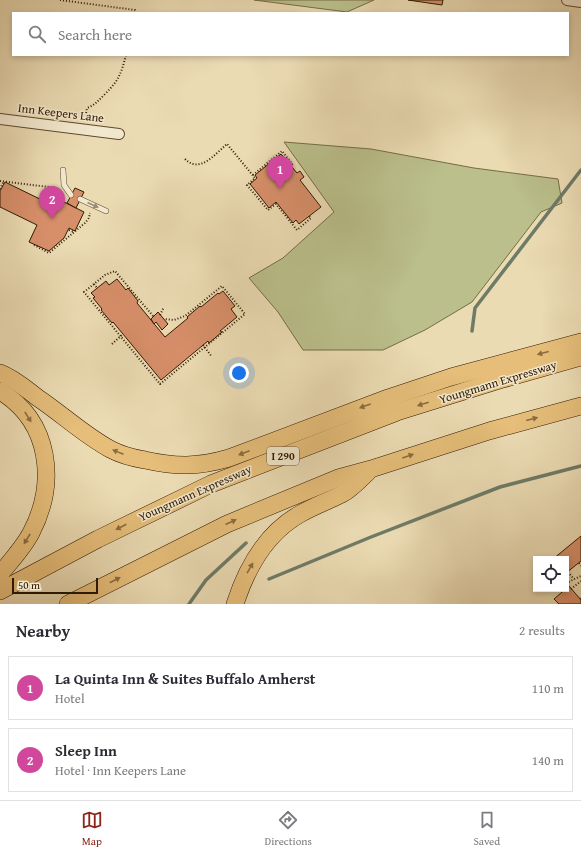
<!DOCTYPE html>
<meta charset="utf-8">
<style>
:root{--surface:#fff;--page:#f7f7f7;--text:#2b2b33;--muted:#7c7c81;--line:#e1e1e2;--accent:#8f2418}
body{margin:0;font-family:"Gentium Book Plus",serif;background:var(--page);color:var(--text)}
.controls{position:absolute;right:12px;bottom:12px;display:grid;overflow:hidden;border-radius:0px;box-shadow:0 2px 6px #0003}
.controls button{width:36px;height:36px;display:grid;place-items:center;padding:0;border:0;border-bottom:1px solid var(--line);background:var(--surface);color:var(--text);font:20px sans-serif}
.scale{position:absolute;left:12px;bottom:10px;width:86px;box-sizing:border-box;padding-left:4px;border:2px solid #301a00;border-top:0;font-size:11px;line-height:14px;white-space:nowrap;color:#301a00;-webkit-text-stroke:3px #f2e8ce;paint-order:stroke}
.you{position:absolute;left:239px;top:373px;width:14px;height:14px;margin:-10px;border:3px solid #fff;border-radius:50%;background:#1a73e8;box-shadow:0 0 0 6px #1a73e833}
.badge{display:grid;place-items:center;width:26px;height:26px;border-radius:50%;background:var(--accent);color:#fff;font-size:13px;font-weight:700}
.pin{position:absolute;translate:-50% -33px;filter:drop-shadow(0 1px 2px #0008)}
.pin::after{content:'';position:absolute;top:21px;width:14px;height:12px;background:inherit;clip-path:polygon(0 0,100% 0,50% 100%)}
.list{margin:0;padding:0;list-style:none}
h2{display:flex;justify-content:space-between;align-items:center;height:52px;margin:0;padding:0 16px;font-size:17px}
h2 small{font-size:13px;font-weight:400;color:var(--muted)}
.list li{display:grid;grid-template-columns:26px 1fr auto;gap:12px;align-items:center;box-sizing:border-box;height:64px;margin:0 8px 8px;padding:0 8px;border:1px solid var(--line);border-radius:0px}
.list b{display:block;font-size:15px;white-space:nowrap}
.list p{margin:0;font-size:13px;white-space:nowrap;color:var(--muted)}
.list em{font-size:13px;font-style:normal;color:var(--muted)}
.icon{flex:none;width:22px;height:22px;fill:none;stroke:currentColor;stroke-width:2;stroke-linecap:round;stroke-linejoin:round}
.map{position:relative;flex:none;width:581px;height:604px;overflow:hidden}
.search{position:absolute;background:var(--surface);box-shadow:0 2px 6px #0003;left:12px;right:12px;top:12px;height:44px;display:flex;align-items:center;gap:10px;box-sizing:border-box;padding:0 14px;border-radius:0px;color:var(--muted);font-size:15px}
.sheet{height:196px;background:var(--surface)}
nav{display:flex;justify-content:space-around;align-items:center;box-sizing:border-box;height:56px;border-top:1px solid var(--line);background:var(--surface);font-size:11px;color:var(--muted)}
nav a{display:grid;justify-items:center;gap:2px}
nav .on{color:var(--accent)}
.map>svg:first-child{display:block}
.green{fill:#babf8b;stroke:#756c46}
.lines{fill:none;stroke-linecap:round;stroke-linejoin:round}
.stream{stroke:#6e7b67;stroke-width:3.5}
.building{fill:#d78f6a;stroke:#301a00}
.service-casing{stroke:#5f4a2d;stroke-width:6}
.minor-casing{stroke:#5f4a2d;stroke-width:12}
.motorway-casing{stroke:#301a00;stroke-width:18}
.path{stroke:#301a00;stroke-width:2;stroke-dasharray:1 2;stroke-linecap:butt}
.service{stroke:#f2e8ce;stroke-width:5}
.minor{stroke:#f2e8ce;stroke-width:10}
.motorway{stroke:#e6be7a;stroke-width:17}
.oneway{fill:#9b8b71}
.oneway2{fill:#8b6c3d}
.labels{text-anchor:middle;stroke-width:3;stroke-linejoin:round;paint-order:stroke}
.shield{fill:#f2e8ce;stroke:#6a583e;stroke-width:1}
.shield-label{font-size:11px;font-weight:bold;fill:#301a00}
.street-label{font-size:12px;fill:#301a00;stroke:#f2e8ce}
</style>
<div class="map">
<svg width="581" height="604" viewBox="0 0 581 604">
<rect width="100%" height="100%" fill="#ebdbb3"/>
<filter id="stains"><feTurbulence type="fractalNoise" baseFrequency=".005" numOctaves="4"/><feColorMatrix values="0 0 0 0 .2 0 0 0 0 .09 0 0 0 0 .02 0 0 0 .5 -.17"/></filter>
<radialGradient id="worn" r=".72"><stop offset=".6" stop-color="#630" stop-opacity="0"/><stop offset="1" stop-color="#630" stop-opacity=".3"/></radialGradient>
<!-- green -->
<g class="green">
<path d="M254,0H374L347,12Z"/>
<path d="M284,142L371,149L474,168L558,179L562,203L541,212L472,302L425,330L383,350H303L278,312L249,278L283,258L334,212Z"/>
</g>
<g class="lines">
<!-- stream -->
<g class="stream">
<path d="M472,331L475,308L581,170"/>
<path d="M269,579L371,537L500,487L581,466"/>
<path d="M189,604L206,580L246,543"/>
</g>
</g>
<!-- building -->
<g class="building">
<path d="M408,0H443L442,5Z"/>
<path d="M281,154L297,173L300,171L304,177L300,180L321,207L299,224L296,220L293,223L276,202L269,208L250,184L257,178L255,175Z"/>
<path d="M5,182L48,203L49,201L53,203L56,198L84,212L75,231L69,228L64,238L49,251L29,242L37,225L0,207V191Z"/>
<path d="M75,188L84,192L76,208L67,203Z"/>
<path d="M117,279L126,290L128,288L138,301L137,303L165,337L188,318L187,317L200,306L201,307L218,293L219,294L223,291L235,306L231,309L237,317L220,331L222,332L209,343L208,341L161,380L113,322L112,323L101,310L102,309L93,298L95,297L91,293L106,281L109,285Z"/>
<path d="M158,312L168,324L162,330L156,322L154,324L151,319Z"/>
<path d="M581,536V561L566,573V559H553Z"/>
<path d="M569,586L581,600V604H559L554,599Z"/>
</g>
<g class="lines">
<!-- service casing -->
<g class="service-casing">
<g id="service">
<path d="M63,170L64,185L71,195"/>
<path d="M80,199L106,211"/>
</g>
</g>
<!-- minor casing -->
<g class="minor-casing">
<g id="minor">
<path d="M567,0L581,2"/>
<path d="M0,119L119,134"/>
</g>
</g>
<!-- motorway casing -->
<g class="motorway-casing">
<g id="motorway">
<path d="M0,373C14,378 26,389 38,398C62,414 84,435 110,449C121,455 133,458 145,460C176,467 198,467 229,458L388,398L451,377L581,342"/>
<path d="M0,391C51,422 57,483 31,533C23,548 11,561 0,574"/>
<path d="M0,591L98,539L211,484L397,412L503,379L581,357"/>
<path d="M68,604L227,524L338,478L371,469L489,431L581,406"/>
<path d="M235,604C247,567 266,533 300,514C314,506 328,501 342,494C352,489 360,479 368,472"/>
</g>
</g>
<!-- path -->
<g class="path">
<path d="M60,0L135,10V13"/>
<path d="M86,113L87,108C95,105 99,100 105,94C119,80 121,74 126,55"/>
<path d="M185,159C200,174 215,154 227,144L255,178L247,185L268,210L276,204L297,230L311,218L309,216"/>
<path d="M253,175L282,151L292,164L290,165"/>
<path d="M0,181L57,188"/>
<path d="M0,189L4,181"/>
<path d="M69,230L74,232"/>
<path d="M34,245L49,253L85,223L89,218L90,213"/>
<path d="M94,284L97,288"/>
<path d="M160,315L164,307"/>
<path d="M153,316L115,271L105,275L84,292L160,384L245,314L222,286L185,316L174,320L164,319"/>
<path d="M112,344L123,334"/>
<path d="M203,345L212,357"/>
<path d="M579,563L581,566"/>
<path d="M568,572L574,579"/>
<path d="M566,583L581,576"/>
<path d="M571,589L581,581"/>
<path d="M580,599L581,598"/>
</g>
<!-- service -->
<use href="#service" class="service"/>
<!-- minor -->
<use href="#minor" class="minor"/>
<!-- motorway -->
<use href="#motorway" class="motorway"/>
</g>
<!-- one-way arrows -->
<defs><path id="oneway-solid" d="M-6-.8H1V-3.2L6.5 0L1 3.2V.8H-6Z"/></defs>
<use class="oneway" href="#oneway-solid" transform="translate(93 205) rotate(24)"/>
<g class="oneway2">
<use href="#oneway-solid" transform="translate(543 353) rotate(165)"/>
<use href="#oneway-solid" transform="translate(423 404) rotate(163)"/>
<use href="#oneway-solid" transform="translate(365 406) rotate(160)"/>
<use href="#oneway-solid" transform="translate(28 417) rotate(58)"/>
<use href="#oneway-solid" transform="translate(532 419) rotate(-15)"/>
<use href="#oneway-solid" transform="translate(118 452) rotate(-158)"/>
<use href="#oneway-solid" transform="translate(244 453) rotate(159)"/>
<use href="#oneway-solid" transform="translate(408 456) rotate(-19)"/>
<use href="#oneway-solid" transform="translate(231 522) rotate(-24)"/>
<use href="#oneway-solid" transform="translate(121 527) rotate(153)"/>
<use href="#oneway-solid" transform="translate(27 539) rotate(121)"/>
<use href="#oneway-solid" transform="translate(250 568) rotate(-60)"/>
<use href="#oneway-solid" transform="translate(115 580) rotate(-27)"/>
</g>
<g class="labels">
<!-- shield labels -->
<rect class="shield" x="267" y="447" width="32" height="18" rx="3"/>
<g class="shield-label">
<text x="283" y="460">I 290</text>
</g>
<!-- street labels -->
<g class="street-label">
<text transform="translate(61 113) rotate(7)" y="4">Inn Keepers Lane</text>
<text transform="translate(498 382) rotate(-17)" y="4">Youngmann Expressway</text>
<text transform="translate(195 493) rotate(-24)" y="4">Youngmann Expressway</text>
</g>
</g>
<rect width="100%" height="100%" filter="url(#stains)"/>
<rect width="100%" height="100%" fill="url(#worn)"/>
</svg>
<div class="controls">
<button><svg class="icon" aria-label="locate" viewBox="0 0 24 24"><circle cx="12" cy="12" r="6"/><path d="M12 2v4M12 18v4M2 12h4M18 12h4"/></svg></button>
</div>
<div class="scale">50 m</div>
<div class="you"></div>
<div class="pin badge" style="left:280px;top:189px;background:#d1479c">1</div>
<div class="pin badge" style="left:52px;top:219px;background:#d1479c">2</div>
<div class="search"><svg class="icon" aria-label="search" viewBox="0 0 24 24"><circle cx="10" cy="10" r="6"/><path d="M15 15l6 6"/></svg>Search here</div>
</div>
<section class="sheet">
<h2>Nearby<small>2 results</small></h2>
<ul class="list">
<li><span class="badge" style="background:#d1479c">1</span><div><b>La Quinta Inn &amp; Suites Buffalo Amherst</b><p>Hotel</p></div><em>110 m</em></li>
<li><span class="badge" style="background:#d1479c">2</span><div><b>Sleep Inn</b><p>Hotel · Inn Keepers Lane</p></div><em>140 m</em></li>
</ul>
</section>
<nav>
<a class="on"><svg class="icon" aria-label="map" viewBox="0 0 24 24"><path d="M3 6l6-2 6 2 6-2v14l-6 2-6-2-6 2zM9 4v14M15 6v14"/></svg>Map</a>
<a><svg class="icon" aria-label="directions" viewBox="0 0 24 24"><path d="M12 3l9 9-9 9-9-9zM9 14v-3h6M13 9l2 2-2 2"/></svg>Directions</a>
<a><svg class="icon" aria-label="saved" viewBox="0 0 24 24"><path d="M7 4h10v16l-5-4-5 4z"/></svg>Saved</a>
</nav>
